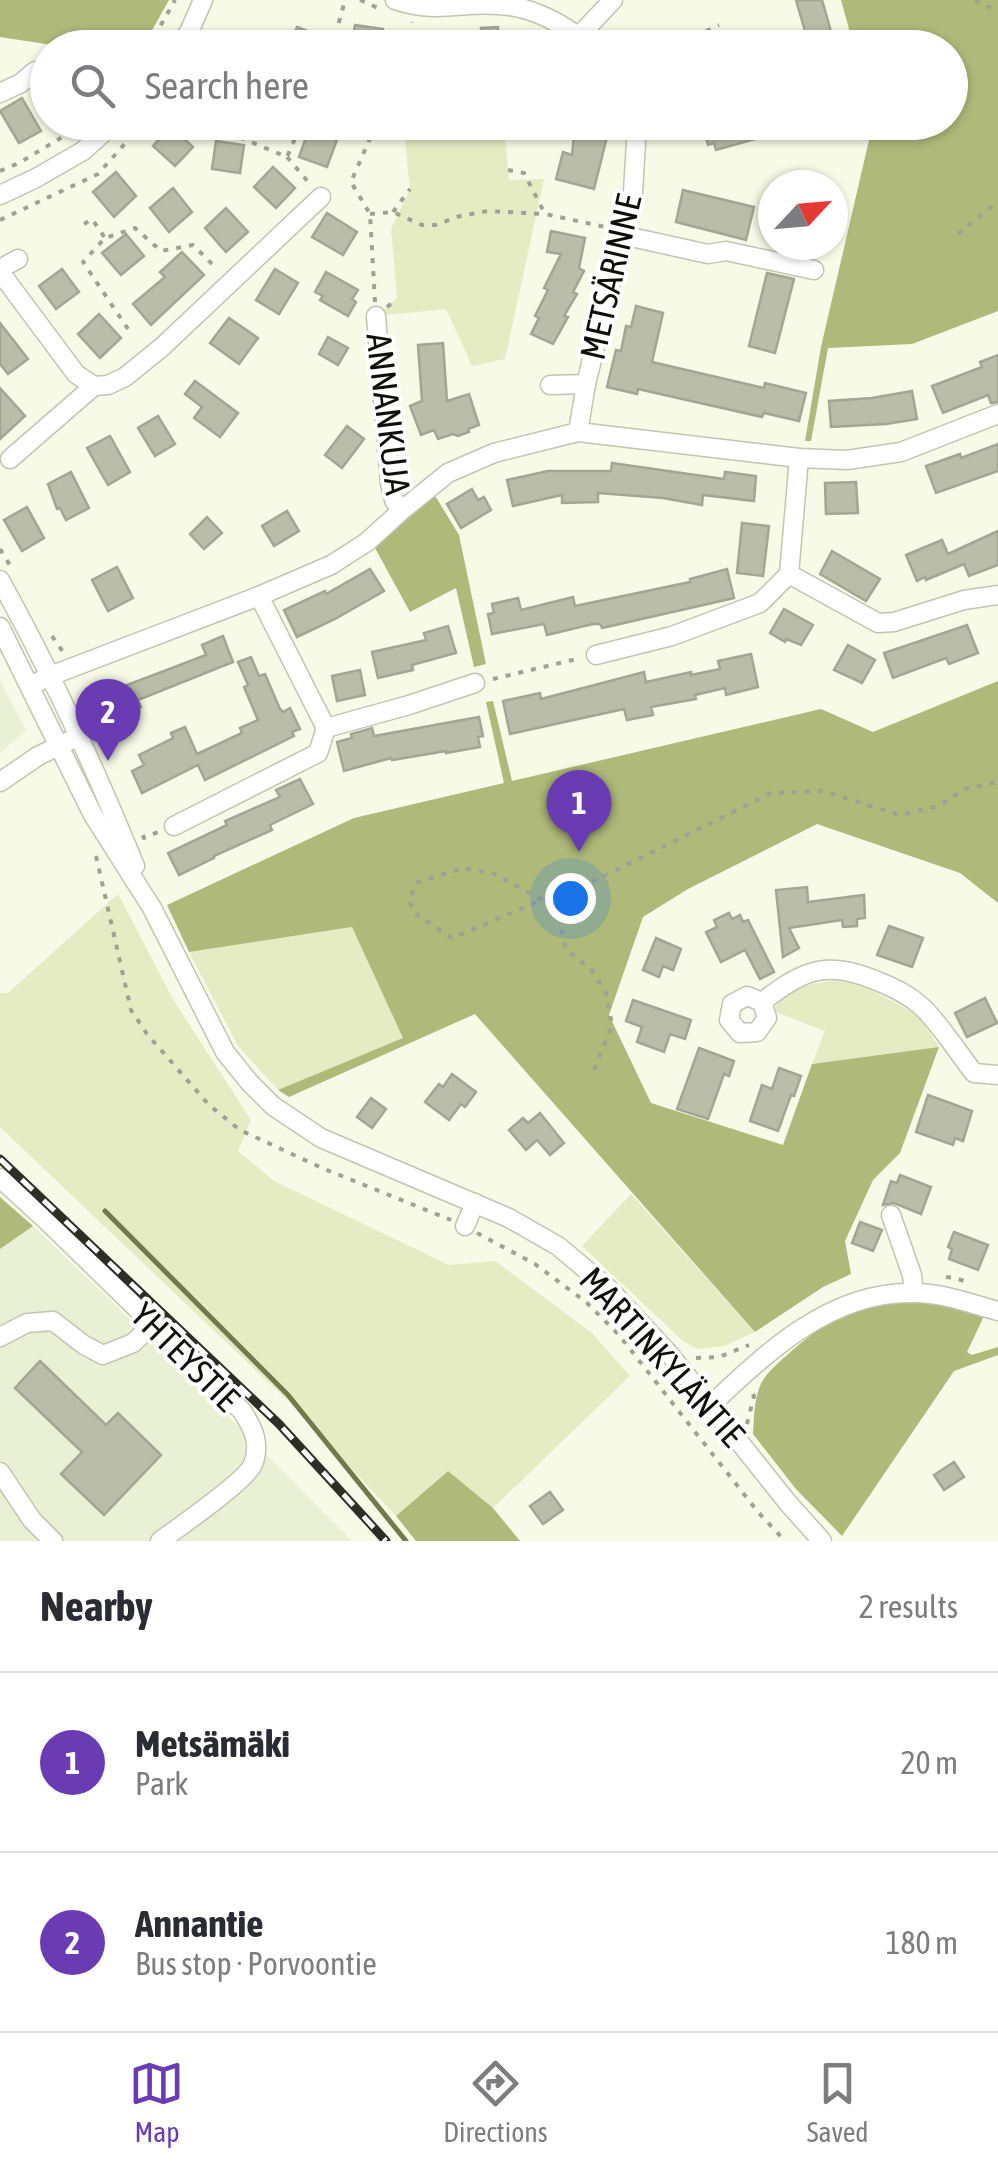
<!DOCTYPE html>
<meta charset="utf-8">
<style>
:root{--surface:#fff;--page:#f7f7f7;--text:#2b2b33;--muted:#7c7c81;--line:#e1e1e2;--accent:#6a3cb4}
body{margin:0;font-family:"Asap Condensed",sans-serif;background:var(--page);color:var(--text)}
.compass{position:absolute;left:758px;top:170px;width:90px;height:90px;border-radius:50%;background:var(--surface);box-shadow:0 2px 8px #0004;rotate:64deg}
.you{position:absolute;left:570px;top:898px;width:35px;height:35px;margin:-25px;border:8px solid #fff;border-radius:50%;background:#1a73e8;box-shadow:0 0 0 15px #1a73e833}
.badge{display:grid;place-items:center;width:65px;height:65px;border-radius:50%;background:var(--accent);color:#fff;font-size:32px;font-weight:700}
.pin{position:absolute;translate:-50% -82px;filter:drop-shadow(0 2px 5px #0008)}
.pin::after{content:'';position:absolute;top:52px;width:35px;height:30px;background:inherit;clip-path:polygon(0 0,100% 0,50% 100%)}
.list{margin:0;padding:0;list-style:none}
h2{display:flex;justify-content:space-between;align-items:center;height:130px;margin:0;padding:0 40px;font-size:42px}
h2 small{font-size:32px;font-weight:400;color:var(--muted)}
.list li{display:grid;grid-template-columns:65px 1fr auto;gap:30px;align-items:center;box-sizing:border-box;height:180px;padding:0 40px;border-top:2px solid var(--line)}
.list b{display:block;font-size:38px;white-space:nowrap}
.list p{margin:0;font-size:32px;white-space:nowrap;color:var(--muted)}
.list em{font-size:32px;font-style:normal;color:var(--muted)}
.icon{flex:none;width:55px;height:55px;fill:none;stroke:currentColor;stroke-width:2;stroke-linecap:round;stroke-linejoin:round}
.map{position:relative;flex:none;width:998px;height:1541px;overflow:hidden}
.search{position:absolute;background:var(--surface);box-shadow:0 2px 8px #0004;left:30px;right:30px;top:30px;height:110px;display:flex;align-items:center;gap:25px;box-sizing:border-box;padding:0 35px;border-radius:55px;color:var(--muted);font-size:38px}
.sheet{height:490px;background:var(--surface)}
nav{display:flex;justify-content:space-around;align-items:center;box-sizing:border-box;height:140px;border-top:2px solid var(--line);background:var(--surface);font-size:28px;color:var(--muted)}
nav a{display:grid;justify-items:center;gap:5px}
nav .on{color:var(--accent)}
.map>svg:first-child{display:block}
.built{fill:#eaf0d4}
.green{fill:#e5ecc4}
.forest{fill:#aeb97a}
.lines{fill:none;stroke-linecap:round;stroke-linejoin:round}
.stream{stroke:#72794c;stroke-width:5}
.building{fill:#b9bda9;stroke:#a2a693;stroke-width:2.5}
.minor-casing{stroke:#c1c5b1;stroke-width:21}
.path{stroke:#9fa292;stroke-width:4;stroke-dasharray:5 8;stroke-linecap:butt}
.minor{stroke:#fff;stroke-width:18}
.rail-casing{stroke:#2d2e25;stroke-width:9}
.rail{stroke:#fff;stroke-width:5;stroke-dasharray:15;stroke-linecap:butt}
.labels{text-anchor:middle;stroke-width:8;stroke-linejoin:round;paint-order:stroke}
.street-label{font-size:35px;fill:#0e0f08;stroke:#fff}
</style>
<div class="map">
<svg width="998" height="1541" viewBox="0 0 998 1541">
<rect width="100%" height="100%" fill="#f6fae6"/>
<!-- built -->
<g class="built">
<path d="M0,681L26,730L0,753Z"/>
<path d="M33,1226L175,1363L352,1541H0V1249Z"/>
</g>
<!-- green -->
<g class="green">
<path d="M414,122L504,123L509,180L544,179L505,359L472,366L446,309L376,316L397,298L391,229L410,189L403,124Z"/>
<path d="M118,894L174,1001L251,1120L238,1151L274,1181L449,1265L495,1261L592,1333L630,1376L493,1508L447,1471L396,1516L289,1402L0,1127V993H8Z"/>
<path d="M352,927L404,1038L278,1090L238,1046L189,952Z"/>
<path d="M850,979L918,1015L939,1047L812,1064L825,1031L773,1011C789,983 821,982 850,979Z"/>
<path d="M631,1194L755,1332L724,1346L698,1349L683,1341L582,1246Z"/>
</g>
<!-- forest -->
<g class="forest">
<path d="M0,0H169L142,48L65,47L0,37Z"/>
<path d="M841,0H998V311L912,344L828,348L811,441H805L821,347L873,123L950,122V48L854,47Z"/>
<path d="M434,494L459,535L486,664L474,667L456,588L410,612L374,546Z"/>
<path d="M998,681V903L960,873L817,824L688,889L643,917L609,1015L651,1103L783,1145L812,1064L939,1047L900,1153L873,1180L845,1241L851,1274L823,1287L755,1332L475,1014L289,1097L278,1090L403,1038L352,927L189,952L167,905L354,818L504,783L486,702L493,701L512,781L821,709L873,732Z"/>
<path d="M0,1197L33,1226L0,1249Z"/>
<path d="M906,1301L937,1303L984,1316L967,1352L972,1355L998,1347V1355L954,1371L842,1536L796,1489L753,1434C754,1419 754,1400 760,1386C764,1375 777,1364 786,1356C824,1322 854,1303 906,1301Z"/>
<path d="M448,1471L493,1508L520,1541H416L396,1516Z"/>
</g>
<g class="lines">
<!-- stream -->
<path class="stream" d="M105,1211L288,1395L406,1541"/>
</g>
<!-- building -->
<g class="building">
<path d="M796,0H822L834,42L810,48Z"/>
<path d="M355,25L383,29L381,48H351Z"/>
<path d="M297,27L348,46V48H289Z"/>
<path d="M498,27L500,48H483L481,28Z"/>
<path d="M22,98L41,131L19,143L0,111Z"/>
<path d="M570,122H605L609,129L594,189L556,179L563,152L572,155L574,135Z"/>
<path d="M702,122H797L798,127L716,150L714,143L708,145Z"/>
<path d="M171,126L193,147L175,166L153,146Z"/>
<path d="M309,129L337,140L327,167L299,157Z"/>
<path d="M216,141L244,145L240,173L212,169Z"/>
<path d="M273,167L295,188L276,208L254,187Z"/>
<path d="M116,172L136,196L114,217L93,192Z"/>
<path d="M173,188L192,212L169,232L150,208Z"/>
<path d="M683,190L754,207L746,240L676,222Z"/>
<path d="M226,208L248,232L226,252L205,228Z"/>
<path d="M327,213L357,232L343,255L312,237Z"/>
<path d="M551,231L585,238L579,268L584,271L573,292L577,294L564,316L568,317L553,344L531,334L539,318L535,316L548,290L544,288L561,254L547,252Z"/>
<path d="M126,234L144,256L121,275L102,253Z"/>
<path d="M182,252L204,275L151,325L133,304L165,277L160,272Z"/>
<path d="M62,269L79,292L56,309L39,286Z"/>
<path d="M275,269L298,283L279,314L256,300Z"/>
<path d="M326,272L358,290L352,299L356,302L348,316L320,300L323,296L315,292Z"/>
<path d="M767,273L794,279L775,353L749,346Z"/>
<path d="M636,306L663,313L652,362L764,388L765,383L806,393L799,421L764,413L762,417L638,389L637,394L607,387L616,350L621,351L626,326L631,327Z"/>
<path d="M99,314L121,338L100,358L78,334Z"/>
<path d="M229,318L258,338L239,364L210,343Z"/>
<path d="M0,323L28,359L8,374L0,364Z"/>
<path d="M328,337L348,348L338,365L319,354Z"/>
<path d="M443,343L447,401L469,394L479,425L468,429L469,432L458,436L453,434L438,439L434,430L421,435L410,406L422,401L418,345Z"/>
<path d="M998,355V402L991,403L988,395L943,413L932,386L982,367L980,362Z"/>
<path d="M195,381L238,413L220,437L194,418L202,407L185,394Z"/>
<path d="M0,388L25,416L0,439Z"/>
<path d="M912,391L917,419L886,424L831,427L829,401L872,398Z"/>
<path d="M158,416L175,444L155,456L138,428Z"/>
<path d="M347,426L364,439L342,468L325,455Z"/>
<path d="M110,436L130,472L108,485L87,448Z"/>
<path d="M998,444V471L936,493L926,466L960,454L961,458Z"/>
<path d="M612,463L724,479L725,472L756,476L754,501L703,495L702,505L663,498L598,493V502L562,503V495L513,506L507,480L548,471H611Z"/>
<path d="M71,472L89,508L66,520L60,508L57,509L48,484Z"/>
<path d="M856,482L858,513L826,514L825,483Z"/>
<path d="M472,489L478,500L484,497L491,510L461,528L447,504Z"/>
<path d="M27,507L44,538L22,551L4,520Z"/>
<path d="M287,511L299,531L274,546L262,526Z"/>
<path d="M207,517L222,533L204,549L190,534Z"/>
<path d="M742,523L769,526L763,576L737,573Z"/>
<path d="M998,531V565L969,576L964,564L926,580L925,577L917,581L906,555L942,540L948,554Z"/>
<path d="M832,551L880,579L866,601L820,574Z"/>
<path d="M117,567L133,598L108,611L92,580Z"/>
<path d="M370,569L384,591L335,619L297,637L284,610L325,591L326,594Z"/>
<path d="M727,569L734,598L602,628L600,624H593L547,635L544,624L492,634L488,614L494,613L492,604L518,598L521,610L573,597L575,606L690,582V579Z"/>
<path d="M784,609L813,625L801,645L786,639L785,642L770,633Z"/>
<path d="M967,625L978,653L949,664L946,658L893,678L884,653Z"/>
<path d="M448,626L456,653L412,665L413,670L378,678L372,652L426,640L424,633Z"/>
<path d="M223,636L233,662L138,700L141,707L104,722L93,698L206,655L202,645Z"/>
<path d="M848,645L875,660L862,683L834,670Z"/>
<path d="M751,654L758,687L726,695L725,688L695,695L696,699L651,707L653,715L627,720L624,709L510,734L503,701L540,693L541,699L644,672L646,682L691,672V675L720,669L718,661Z"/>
<path d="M251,657L259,676L265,674L280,709L283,712L290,708L300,729L292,732L294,736L205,780L198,765L142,793L132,771L144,765L139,755L173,738L171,733L185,727L197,754L242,733L240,728L258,720L244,687L248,685L238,662Z"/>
<path d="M360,670L365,695L337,701L332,676Z"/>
<path d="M479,717L483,736L478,737L480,747L446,753V751L392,760L391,758L344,771L337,742L352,738L351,734L372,728L374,736Z"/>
<path d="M300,779L313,804L270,825L272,830L214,856V858L179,875L168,853L227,825L225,821L280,797L276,790Z"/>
<path d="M807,887L808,902L864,895L865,918L857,919V926L843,927L842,920L789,928L799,948L783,957L776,890Z"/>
<path d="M729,913L732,919L740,915L743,922L748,920L774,972L760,979L745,950L721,962L706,932L717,927L714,920Z"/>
<path d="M889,926L923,938L912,967L877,955Z"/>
<path d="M656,938L681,949L673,970L663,966L659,977L643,970Z"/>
<path d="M985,998L997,1023L967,1037L955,1013Z"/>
<path d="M633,1000L691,1020L685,1039L670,1034L664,1052L637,1042L642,1027L626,1021Z"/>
<path d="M699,1048L734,1061L729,1076L724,1074L708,1119L677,1109Z"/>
<path d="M779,1068L801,1076L794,1096L791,1095L778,1131L750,1121L762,1085L772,1089Z"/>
<path d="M452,1074L476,1092L465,1107L461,1104L449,1120L425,1102L439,1084L443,1087Z"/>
<path d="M928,1095L972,1111L963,1141L955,1138L953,1145L916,1132Z"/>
<path d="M371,1098L386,1109L372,1128L357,1117Z"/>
<path d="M540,1113L564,1143L550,1155L537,1140L526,1150L509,1130L523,1118L528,1123Z"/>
<path d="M900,1175L931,1187L921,1214L894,1203L883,1205L891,1181L897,1183Z"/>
<path d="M860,1222L882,1230L873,1251L852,1243Z"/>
<path d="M954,1232L988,1245L978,1270L949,1259L952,1249L948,1247Z"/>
<path d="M40,1361L106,1425L118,1413L161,1455L104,1515L61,1474L82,1452L15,1388Z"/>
<path d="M954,1462L964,1477L944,1490L934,1475Z"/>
<path d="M550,1492L563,1510L543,1524L530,1506Z"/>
</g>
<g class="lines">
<!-- minor casing -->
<g class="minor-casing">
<g id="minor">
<path d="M395,0C437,14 458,2 498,5C532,6 567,25 592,48"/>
<path d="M579,36L613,0"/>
<path d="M178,48L190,30L203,0"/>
<path d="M0,93L21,83L35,71"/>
<path d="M0,195L36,178L83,151L115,122"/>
<path d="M622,235L708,254L726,251L814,270"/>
<path d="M0,269L18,259"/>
<path d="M0,272L76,374L94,386"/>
<path d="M376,316L390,483L394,500L401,511"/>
<path d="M550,385L586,384"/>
<path d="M578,432L586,384L633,192L636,142L632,122"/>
<path d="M799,458L789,574L878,623L894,622L964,600L998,595"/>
<path d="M10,459L94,386L108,385L125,377L162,347L321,197"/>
<path d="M0,580C51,672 95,768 135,866"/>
<path d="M259,596L326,728L409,705L475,683"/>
<path d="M0,627L93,815L152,908L225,1052L249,1082L273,1106L321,1138L509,1218L558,1246L608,1288L671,1356L788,1503L822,1541"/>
<path d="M596,655L672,636L760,603L789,574"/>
<path d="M30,686L50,676L259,596L331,565L367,542L401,511L448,473L494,453L578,432L799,458L847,460L901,452L998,414"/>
<path d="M0,782L38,756L69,741"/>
<path d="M174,826L318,753L326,728"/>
<path d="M747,996L762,1002L767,1018L757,1032L740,1033L729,1020L732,1004Z"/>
<path d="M762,1002C807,967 829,960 882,983C896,989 909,995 921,1006C938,1021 959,1054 974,1073L998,1075"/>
<path d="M0,1178L46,1220L242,1411C253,1428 261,1443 253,1464C247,1480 178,1528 160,1541"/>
<path d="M891,1215L912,1275L914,1293"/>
<path d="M465,1226L475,1203"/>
<path d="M0,1337L27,1323L53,1321L84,1345L103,1355L133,1343L153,1324"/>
<path d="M711,1405C768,1351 832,1290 915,1293C943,1293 971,1304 998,1311"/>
<path d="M0,1472L32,1520L53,1541"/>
</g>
</g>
<!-- path -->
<g class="path">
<path d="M360,0L378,8"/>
<path d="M975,0L998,12"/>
<path d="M148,48L175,0"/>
<path d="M332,48L345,0"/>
<path d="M406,48L412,22"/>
<path d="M671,48L719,25"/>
<path d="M179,122L195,131L222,130L287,157L302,122"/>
<path d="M403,122V124"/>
<path d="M287,157L310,184"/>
<path d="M508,170L524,173L545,214L605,227"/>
<path d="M0,171L19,163L74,130L82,122"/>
<path d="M393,212L410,189"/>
<path d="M370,214L393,212L422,225H435L460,216L488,211L545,214"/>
<path d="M0,220L98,174L144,122"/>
<path d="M84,224L92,219L105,238"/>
<path d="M958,234L998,201"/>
<path d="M375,302L370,214L351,182L377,122"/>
<path d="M387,307L397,299"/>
<path d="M128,329L83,262L105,238L135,228L161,251L193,245L217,269"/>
<path d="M0,549L11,567"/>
<path d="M52,636L63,652"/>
<path d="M493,679L581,658"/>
<path d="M143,835L144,838L160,831"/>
<path d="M96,856L131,1010L147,1034L209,1105L240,1130L322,1168L451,1220"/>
<path d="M572,892L562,931L566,950L591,969L606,993L612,1025L594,1070"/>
<path d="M542,900L494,874L464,868L418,882L409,899L413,912L452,938L542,900L572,892L771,793L823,791L900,815L939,806L965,789L998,782"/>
<path d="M477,1233L535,1264L586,1302L619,1335L758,1512L785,1541"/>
<path d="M946,1277L955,1278L970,1283"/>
<path d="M696,1358L719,1357L749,1345"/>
<path d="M747,1424L754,1396L750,1391"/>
</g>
<!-- minor -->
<use href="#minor" class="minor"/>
<!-- rail casing -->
<g class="rail-casing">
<path id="rail" d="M0,1159L279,1424L386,1541"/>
</g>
<!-- rail -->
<use href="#rail" class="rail"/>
</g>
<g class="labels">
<!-- street labels -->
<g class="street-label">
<text transform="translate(611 277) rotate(-77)" y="12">METSÄRINNE</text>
<text transform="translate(388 414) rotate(83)" y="12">ANNANKUJA</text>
<text transform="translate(185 1357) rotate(45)" y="12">YHTEYSTIE</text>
<text transform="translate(662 1357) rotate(48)" y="12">MARTINKYLÄNTIE</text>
</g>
</g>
</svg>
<svg class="compass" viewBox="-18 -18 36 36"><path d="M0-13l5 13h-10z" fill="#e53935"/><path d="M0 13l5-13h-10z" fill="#7c7c81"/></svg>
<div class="you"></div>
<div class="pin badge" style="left:579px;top:852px">1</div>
<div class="pin badge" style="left:108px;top:761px">2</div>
<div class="search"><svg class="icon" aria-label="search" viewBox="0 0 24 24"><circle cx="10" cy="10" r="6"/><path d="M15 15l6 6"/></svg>Search here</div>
</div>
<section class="sheet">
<h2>Nearby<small>2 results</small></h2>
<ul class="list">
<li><span class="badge">1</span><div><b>Metsämäki</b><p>Park</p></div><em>20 m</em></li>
<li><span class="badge">2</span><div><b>Annantie</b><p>Bus stop · Porvoontie</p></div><em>180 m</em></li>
</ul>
</section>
<nav>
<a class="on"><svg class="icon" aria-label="map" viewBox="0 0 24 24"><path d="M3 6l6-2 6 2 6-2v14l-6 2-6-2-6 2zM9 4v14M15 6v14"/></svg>Map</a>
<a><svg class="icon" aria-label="directions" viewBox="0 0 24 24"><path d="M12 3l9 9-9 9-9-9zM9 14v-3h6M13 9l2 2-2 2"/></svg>Directions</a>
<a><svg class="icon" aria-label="saved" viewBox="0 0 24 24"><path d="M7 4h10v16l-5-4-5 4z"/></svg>Saved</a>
</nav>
